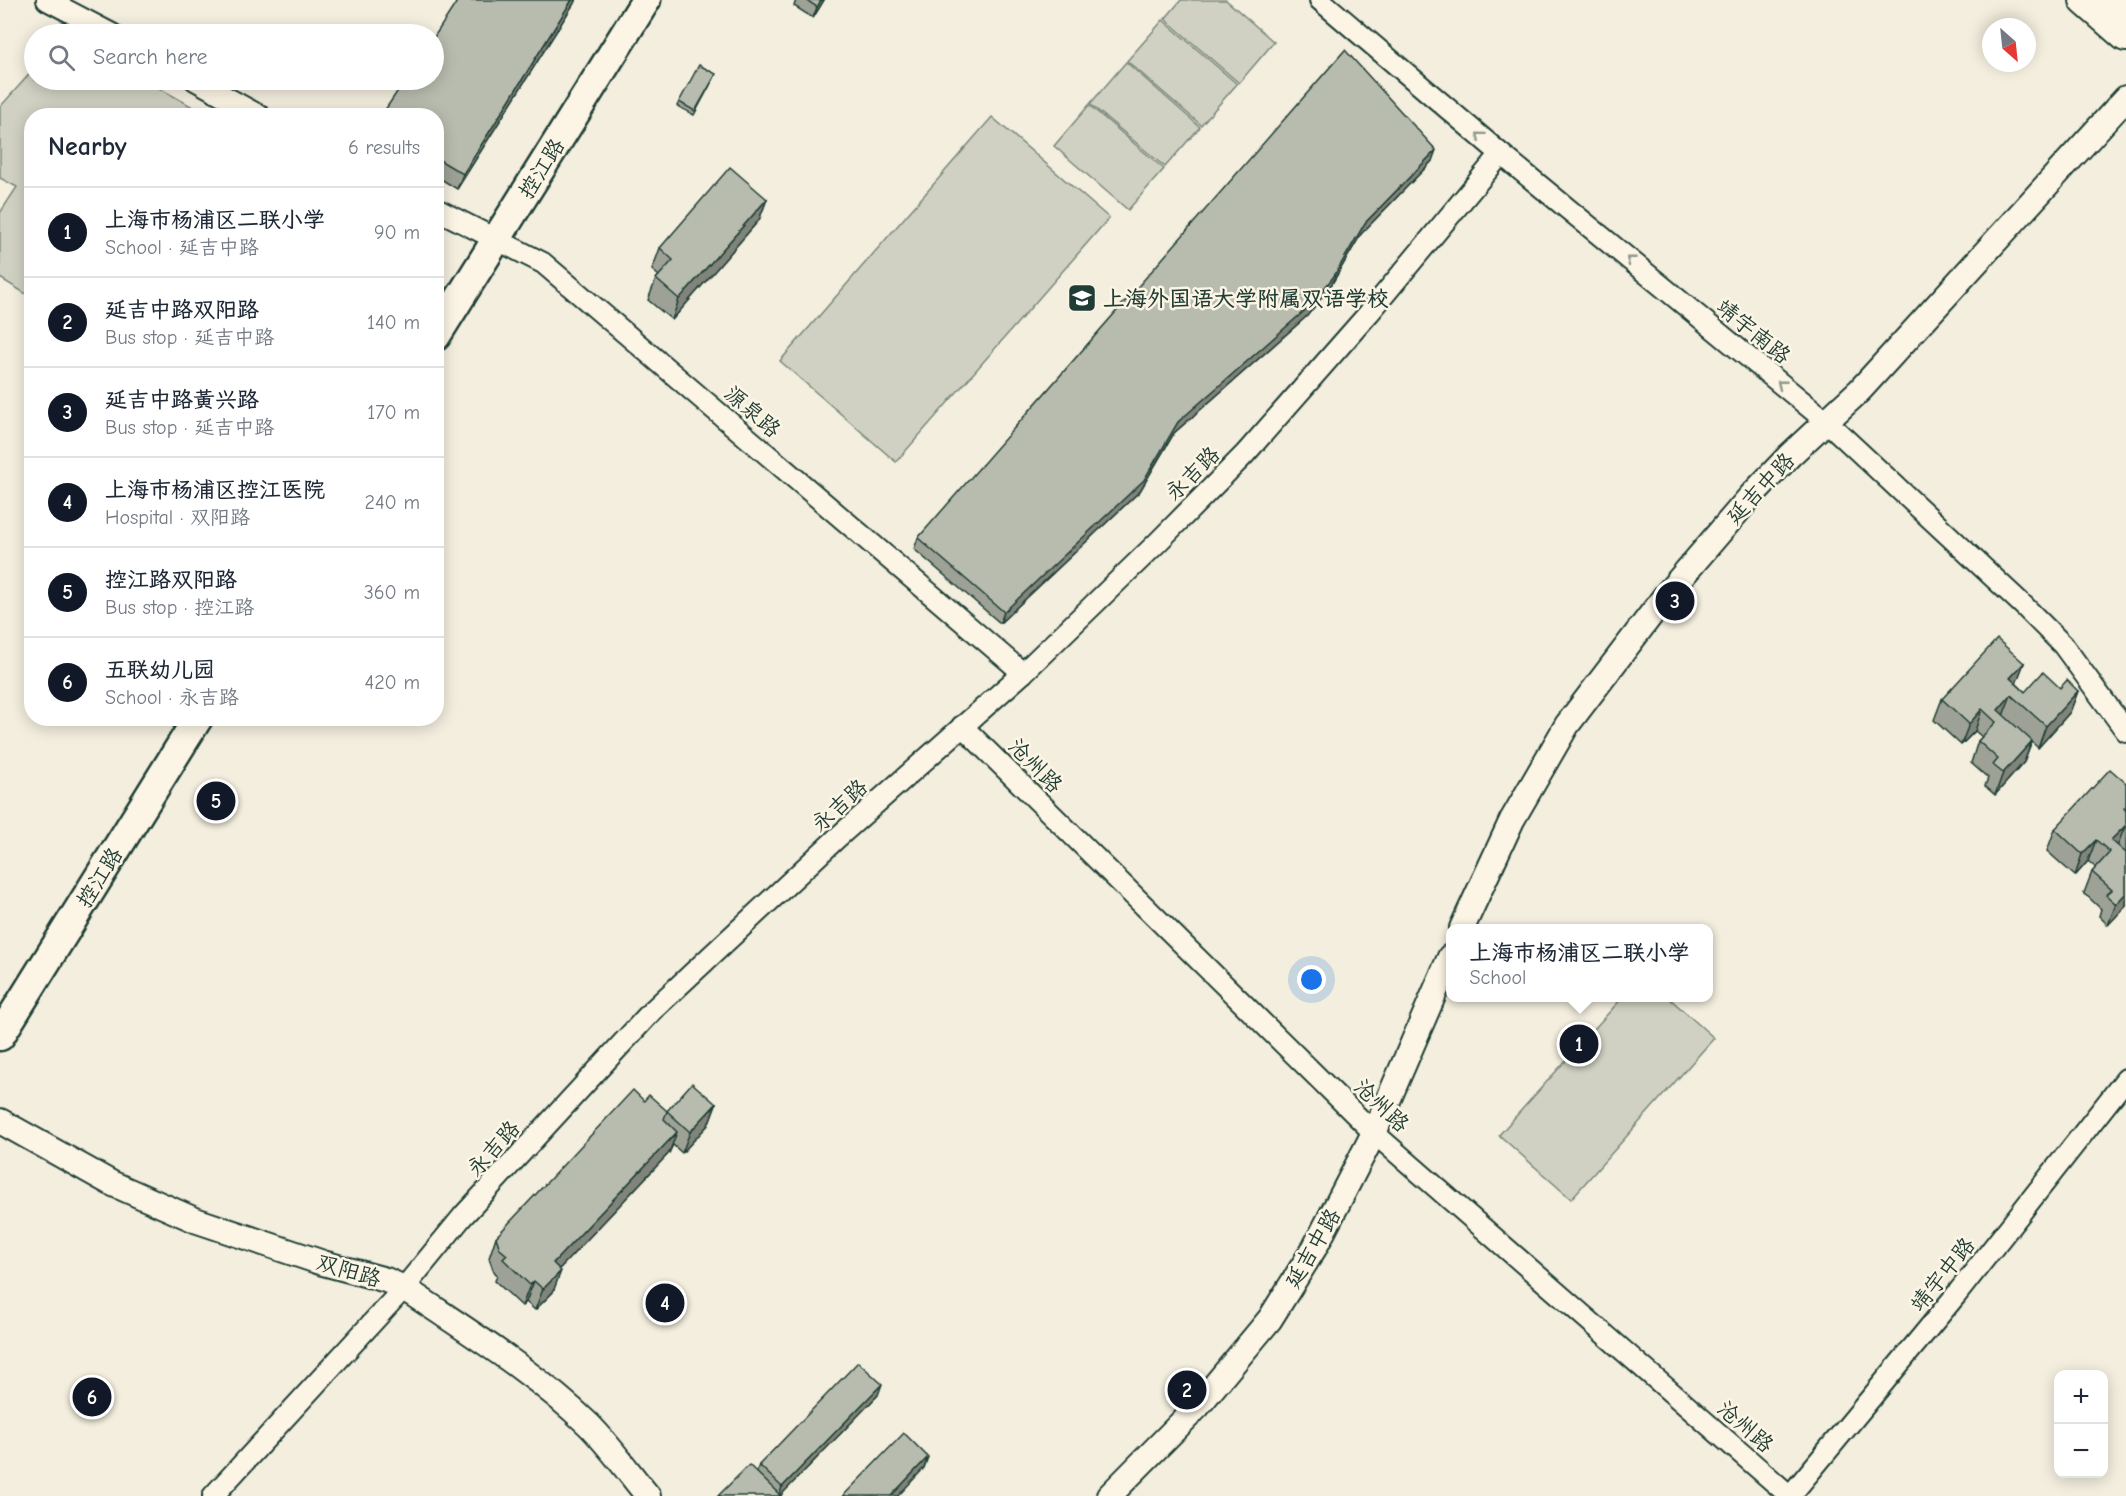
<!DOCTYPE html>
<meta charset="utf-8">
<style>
:root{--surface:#fff;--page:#f6f6f7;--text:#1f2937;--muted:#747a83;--line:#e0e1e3;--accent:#111827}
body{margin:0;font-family:"Comic Neue","LXGW WenKai TC",sans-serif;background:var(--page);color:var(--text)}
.controls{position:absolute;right:18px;bottom:18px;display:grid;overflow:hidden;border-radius:12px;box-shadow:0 3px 15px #0003}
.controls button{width:54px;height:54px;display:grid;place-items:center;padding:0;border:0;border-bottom:2px solid var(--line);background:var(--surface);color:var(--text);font:30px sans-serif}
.compass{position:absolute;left:1982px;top:18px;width:54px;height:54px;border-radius:50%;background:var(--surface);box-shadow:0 3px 15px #0003;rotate:153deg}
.you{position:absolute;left:1312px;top:980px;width:21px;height:21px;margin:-15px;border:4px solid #fff;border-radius:50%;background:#1a73e8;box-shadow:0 0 0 9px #1a73e833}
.badge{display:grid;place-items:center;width:39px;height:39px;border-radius:50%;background:var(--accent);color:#fff;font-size:20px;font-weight:700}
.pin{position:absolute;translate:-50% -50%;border:3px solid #fff;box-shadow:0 2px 6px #0006}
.popup{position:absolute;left:1446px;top:924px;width:267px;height:78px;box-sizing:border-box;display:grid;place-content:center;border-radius:12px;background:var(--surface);filter:drop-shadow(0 2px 4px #0005);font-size:20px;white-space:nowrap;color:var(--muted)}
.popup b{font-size:22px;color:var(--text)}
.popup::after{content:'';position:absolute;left:50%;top:100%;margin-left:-12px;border:12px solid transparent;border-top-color:var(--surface)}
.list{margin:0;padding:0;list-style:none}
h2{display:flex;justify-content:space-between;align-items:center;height:78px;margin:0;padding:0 24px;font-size:26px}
h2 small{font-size:20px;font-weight:400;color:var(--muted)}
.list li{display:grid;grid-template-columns:39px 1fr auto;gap:18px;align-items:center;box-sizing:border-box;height:90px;padding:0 24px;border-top:2px solid var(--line)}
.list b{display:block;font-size:22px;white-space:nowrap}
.list p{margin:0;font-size:20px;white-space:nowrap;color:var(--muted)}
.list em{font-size:20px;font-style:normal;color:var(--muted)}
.icon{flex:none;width:33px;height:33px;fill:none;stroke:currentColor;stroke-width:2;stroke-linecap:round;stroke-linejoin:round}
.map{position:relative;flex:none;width:2126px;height:1496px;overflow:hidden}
.search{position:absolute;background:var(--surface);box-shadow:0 3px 15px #0003;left:24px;top:24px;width:420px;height:66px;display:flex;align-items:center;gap:15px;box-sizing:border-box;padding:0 21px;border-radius:33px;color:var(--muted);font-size:22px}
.panel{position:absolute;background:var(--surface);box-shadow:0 3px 15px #0003;left:24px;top:108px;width:420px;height:618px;border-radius:24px}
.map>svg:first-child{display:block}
.green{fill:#d0d1c2;stroke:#78877b;stroke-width:1.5}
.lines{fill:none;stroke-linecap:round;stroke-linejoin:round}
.minor-casing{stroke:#1f3d34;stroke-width:24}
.tertiary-casing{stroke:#1f3d34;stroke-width:28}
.secondary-casing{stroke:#1f3d34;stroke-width:33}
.primary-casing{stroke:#1f3d34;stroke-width:36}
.trunk-casing{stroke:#1f3d34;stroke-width:38}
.minor{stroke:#fcf5e5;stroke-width:20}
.tertiary{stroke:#fcf5e5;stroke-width:24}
.secondary{stroke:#fcf5e5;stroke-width:28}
.primary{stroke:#fcf5e5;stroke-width:32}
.trunk{stroke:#fcf5e5;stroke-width:33}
.wall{fill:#9ea296;stroke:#1f3d34;stroke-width:1.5}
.shaded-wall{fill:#81847a;stroke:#1f3d34;stroke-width:1.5}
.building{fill:#b8bcae;stroke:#1f3d34;stroke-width:1.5}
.oneway{stroke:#8e998c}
.labels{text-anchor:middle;stroke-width:5;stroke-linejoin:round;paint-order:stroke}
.street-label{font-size:22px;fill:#1f3d34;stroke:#fcf5e5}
.poi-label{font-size:22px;font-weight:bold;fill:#1f3d34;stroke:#fcf5e5;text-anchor:start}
</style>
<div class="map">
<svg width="2126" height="1496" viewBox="0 0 2126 1496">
<rect width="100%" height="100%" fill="#f3eede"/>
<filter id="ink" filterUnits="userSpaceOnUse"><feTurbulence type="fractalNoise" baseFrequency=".0167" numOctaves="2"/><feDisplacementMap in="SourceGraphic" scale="12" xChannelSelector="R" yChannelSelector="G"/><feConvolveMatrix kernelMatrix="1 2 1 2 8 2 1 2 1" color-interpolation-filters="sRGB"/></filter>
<g filter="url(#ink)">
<!-- green -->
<g class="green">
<path d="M1181,0H1226L1274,42L1239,83L1165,19Z"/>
<path d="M1163,20L1237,84L1201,125L1127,61Z"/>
<path d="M1126,62L1200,127L1165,167L1090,104Z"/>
<path d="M34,69V80H145L207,115L32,116L31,297L0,278V213L17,187L0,178V107Z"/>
<path d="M1089,105L1164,169L1128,210L1054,146Z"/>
<path d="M992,117L1109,218L896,462L780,361Z"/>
<path d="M1622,998H1669L1714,1038L1571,1199L1499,1135Z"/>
</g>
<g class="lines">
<!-- minor casing -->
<g class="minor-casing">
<g id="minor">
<path d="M47,0L112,34"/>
<path d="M1320,0L1501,154L1826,421L2023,605L2063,645L2126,731"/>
<path d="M195,80L260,116"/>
<path d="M436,209L543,263L1023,673"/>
<path d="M962,726L1374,1133L1790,1496"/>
<path d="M213,1496L404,1288L463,1216L652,1011L838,837L1023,673L1158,542L1245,454L1369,313L1501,154"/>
<path d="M1790,1496L1956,1295L2126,1079"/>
</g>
</g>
<!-- tertiary casing -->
<g class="tertiary-casing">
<g id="tertiary">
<path d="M1462,928L1512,820L1567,725L1666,595L1750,497L1790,455L1860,390L2126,98"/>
<path d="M0,1121L111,1183L195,1220L323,1263L386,1280L404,1288C467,1331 533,1371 589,1425C610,1446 629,1473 648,1496"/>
<path d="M1109,1496L1197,1407L1270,1319L1315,1247L1374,1133L1450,957"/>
</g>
</g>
<!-- secondary casing -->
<g class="secondary-casing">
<g id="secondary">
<path d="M436,336L646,0"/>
<path d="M0,1036L198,718"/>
</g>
</g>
<!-- primary casing -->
<g class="primary-casing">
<path id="primary" d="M2086,0L2126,35"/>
</g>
<!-- trunk casing -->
<g class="trunk-casing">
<path id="trunk" d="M2110,0L2126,15"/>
</g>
<!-- minor -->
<use href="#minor" class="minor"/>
<!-- tertiary -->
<use href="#tertiary" class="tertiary"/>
<!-- secondary -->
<use href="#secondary" class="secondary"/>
<!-- primary -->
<use href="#primary" class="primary"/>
<!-- trunk -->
<use href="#trunk" class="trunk"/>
</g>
<!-- wall -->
<g class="wall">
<path d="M576,0L457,189L436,176V116Z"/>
<path d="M796,0H824L813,18L794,6Z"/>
<path d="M714,78L694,115L677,106L679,102Z"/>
<path d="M1432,161L1361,234L1330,287L1307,316L1174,433L1140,491L1000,623L914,549L918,538Z"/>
<path d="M767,199L759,220L672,320L648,300L656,279L659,276L652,270L660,248Z"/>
<path d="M2024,663L2016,683L2025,692L2060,688L2078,691L2070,712L2038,748L2032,742L2024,762L1995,795L1985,786L1988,778L1971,763L1978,741L1982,737L1975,731L1961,745L1934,720L1942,699Z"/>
<path d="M2126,783V906L2108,925L2099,916L2101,909L2084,893L2092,872L2096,868L2088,861L2075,876L2047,851L2055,829Z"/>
<path d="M716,1104L708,1125L682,1153L673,1145L669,1153L559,1269L553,1292L535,1310L526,1302L522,1306L495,1281L497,1275L493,1270L489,1258L496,1237L667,1111Z"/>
<path d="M878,1395L780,1496L756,1473L759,1465Z"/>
</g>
<!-- shaded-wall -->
<g class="shaded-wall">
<path d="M572,0H576L457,189L463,174Z"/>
<path d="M821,0H824L813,18L817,7Z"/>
<path d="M1436,150L1432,161L1361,234L1330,287L1307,316L1174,433L1140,491L1000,623L1004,612L1178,422L1365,223Z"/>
<path d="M767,199L759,220L672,320L679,299Z"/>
<path d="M2024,663L2016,684L2010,678Z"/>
<path d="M2078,691L2070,712L2038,748L2046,726Z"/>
<path d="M2011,695L2003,716L1996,722L1998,710Z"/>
<path d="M1982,709L1975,731L1961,745L1969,724Z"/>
<path d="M2032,741L2024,762L1995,795L2003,773Z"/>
<path d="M2125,826L2117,847L2110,852L2111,840Z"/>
<path d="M2096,840L2088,861L2075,876L2082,854Z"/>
<path d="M2126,893V906L2108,925L2116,904Z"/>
<path d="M716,1104L708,1125L682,1153L690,1132Z"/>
<path d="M677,1132L669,1153L545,1284L553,1263Z"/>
<path d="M561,1271L553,1292L535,1310L543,1289Z"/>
<path d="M534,1281L526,1302L522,1306L530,1285Z"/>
<path d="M882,1384L878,1395L780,1496H779L782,1487Z"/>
<path d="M928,1457L924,1468L898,1496H891Z"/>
</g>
<!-- building -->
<g class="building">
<path d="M458,0H572L463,174L436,158V116H381L405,80H434V37Z"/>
<path d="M806,0H821L817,7Z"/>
<path d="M1345,50L1436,150L1365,223L1334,276L1311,305L1178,422L1144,480L1004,612L918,538Z"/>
<path d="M699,65L716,74L695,111L679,102Z"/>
<path d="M730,167L767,199L679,299L656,279L673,260L660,248Z"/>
<path d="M1997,639L2024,663L2010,678L2025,692L2043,672L2060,688L2067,680L2078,691L2046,726L2011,695L1998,710L2032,741L2003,773L1993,765L1998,759L1978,741L1996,722L1982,709L1969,724L1942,699Z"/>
<path d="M2110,769L2126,783V806L2124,808L2126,811V827L2125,826L2111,840L2126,853V893L2116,904L2106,895L2112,890L2092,872L2110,852L2096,840L2082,854L2055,829Z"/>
<path d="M692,1083L716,1104L690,1132L667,1111Z"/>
<path d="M633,1090L644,1101L649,1095L667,1111L664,1119L677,1132L553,1263L561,1271L543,1289L534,1281L530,1285L503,1259L507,1255L500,1249L496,1237Z"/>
<path d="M858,1362L882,1384L782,1487L759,1465Z"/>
<path d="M904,1433L928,1457L891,1496H843Z"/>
<path d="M749,1465L781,1496H718Z"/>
</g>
<!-- one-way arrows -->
<defs><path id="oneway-chevron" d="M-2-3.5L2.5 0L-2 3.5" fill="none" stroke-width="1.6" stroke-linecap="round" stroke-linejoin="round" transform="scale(1.5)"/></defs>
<g class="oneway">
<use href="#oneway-chevron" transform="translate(1480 136) rotate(-140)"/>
<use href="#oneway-chevron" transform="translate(1630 260) rotate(-141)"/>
<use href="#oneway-chevron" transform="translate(1781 384) rotate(-141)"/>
</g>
</g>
<!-- icons -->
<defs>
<g id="school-square" transform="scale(1.5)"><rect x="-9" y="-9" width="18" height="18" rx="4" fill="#1f3d34" stroke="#fcf5e5"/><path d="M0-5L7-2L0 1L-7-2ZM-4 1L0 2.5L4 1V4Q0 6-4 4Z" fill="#fff"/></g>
</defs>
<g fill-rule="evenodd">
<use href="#school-square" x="1082" y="298"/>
</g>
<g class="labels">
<!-- street labels -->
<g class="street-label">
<text transform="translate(541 168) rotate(-58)" y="8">控江路</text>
<text transform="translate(1754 331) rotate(39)" y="8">靖宇南路</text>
<text transform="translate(753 411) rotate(41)" y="8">源泉路</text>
<text transform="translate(1192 473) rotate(-45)" y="8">永吉路</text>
<text transform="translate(1760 488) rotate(-47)" y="8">延吉中路</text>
<text transform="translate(1036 765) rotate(45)" y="8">沧州路</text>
<text transform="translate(839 805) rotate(-42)" y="8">永吉路</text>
<text transform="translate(99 877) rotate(-58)" y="8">控江路</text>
<text transform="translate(1382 1105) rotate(43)" y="8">沧州路</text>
<text transform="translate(493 1148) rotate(-48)" y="8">永吉路</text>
<text transform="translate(1312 1248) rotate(-60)" y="8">延吉中路</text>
<text transform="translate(349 1270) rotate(16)" y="8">双阳路</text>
<text transform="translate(1942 1274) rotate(-51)" y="8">靖宇中路</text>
<text transform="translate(1746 1426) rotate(41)" y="8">沧州路</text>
</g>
<!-- poi labels -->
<g class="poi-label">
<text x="1103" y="306">上海外国语大学附属双语学校</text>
</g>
</g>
</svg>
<div class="controls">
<button>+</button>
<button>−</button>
</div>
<svg class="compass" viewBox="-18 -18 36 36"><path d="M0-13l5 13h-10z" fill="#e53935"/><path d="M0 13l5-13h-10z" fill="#747a83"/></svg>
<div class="you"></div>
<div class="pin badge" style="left:1579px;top:1044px">1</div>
<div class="popup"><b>上海市杨浦区二联小学</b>School</div>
<div class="pin badge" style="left:1187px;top:1390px">2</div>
<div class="pin badge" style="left:1675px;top:601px">3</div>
<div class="pin badge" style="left:665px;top:1303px">4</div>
<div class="pin badge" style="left:216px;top:801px">5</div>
<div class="pin badge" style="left:92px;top:1397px">6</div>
<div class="search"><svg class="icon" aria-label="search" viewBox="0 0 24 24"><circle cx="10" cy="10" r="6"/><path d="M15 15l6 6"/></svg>Search here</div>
<section class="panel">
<h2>Nearby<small>6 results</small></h2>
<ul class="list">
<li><span class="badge">1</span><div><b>上海市杨浦区二联小学</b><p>School · 延吉中路</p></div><em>90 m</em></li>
<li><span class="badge">2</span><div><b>延吉中路双阳路</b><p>Bus stop · 延吉中路</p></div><em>140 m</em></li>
<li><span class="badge">3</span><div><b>延吉中路黄兴路</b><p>Bus stop · 延吉中路</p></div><em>170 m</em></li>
<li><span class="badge">4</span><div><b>上海市杨浦区控江医院</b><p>Hospital · 双阳路</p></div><em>240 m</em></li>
<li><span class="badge">5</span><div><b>控江路双阳路</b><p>Bus stop · 控江路</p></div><em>360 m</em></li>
<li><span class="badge">6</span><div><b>五联幼儿园</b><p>School · 永吉路</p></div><em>420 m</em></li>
</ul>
</section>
</div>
